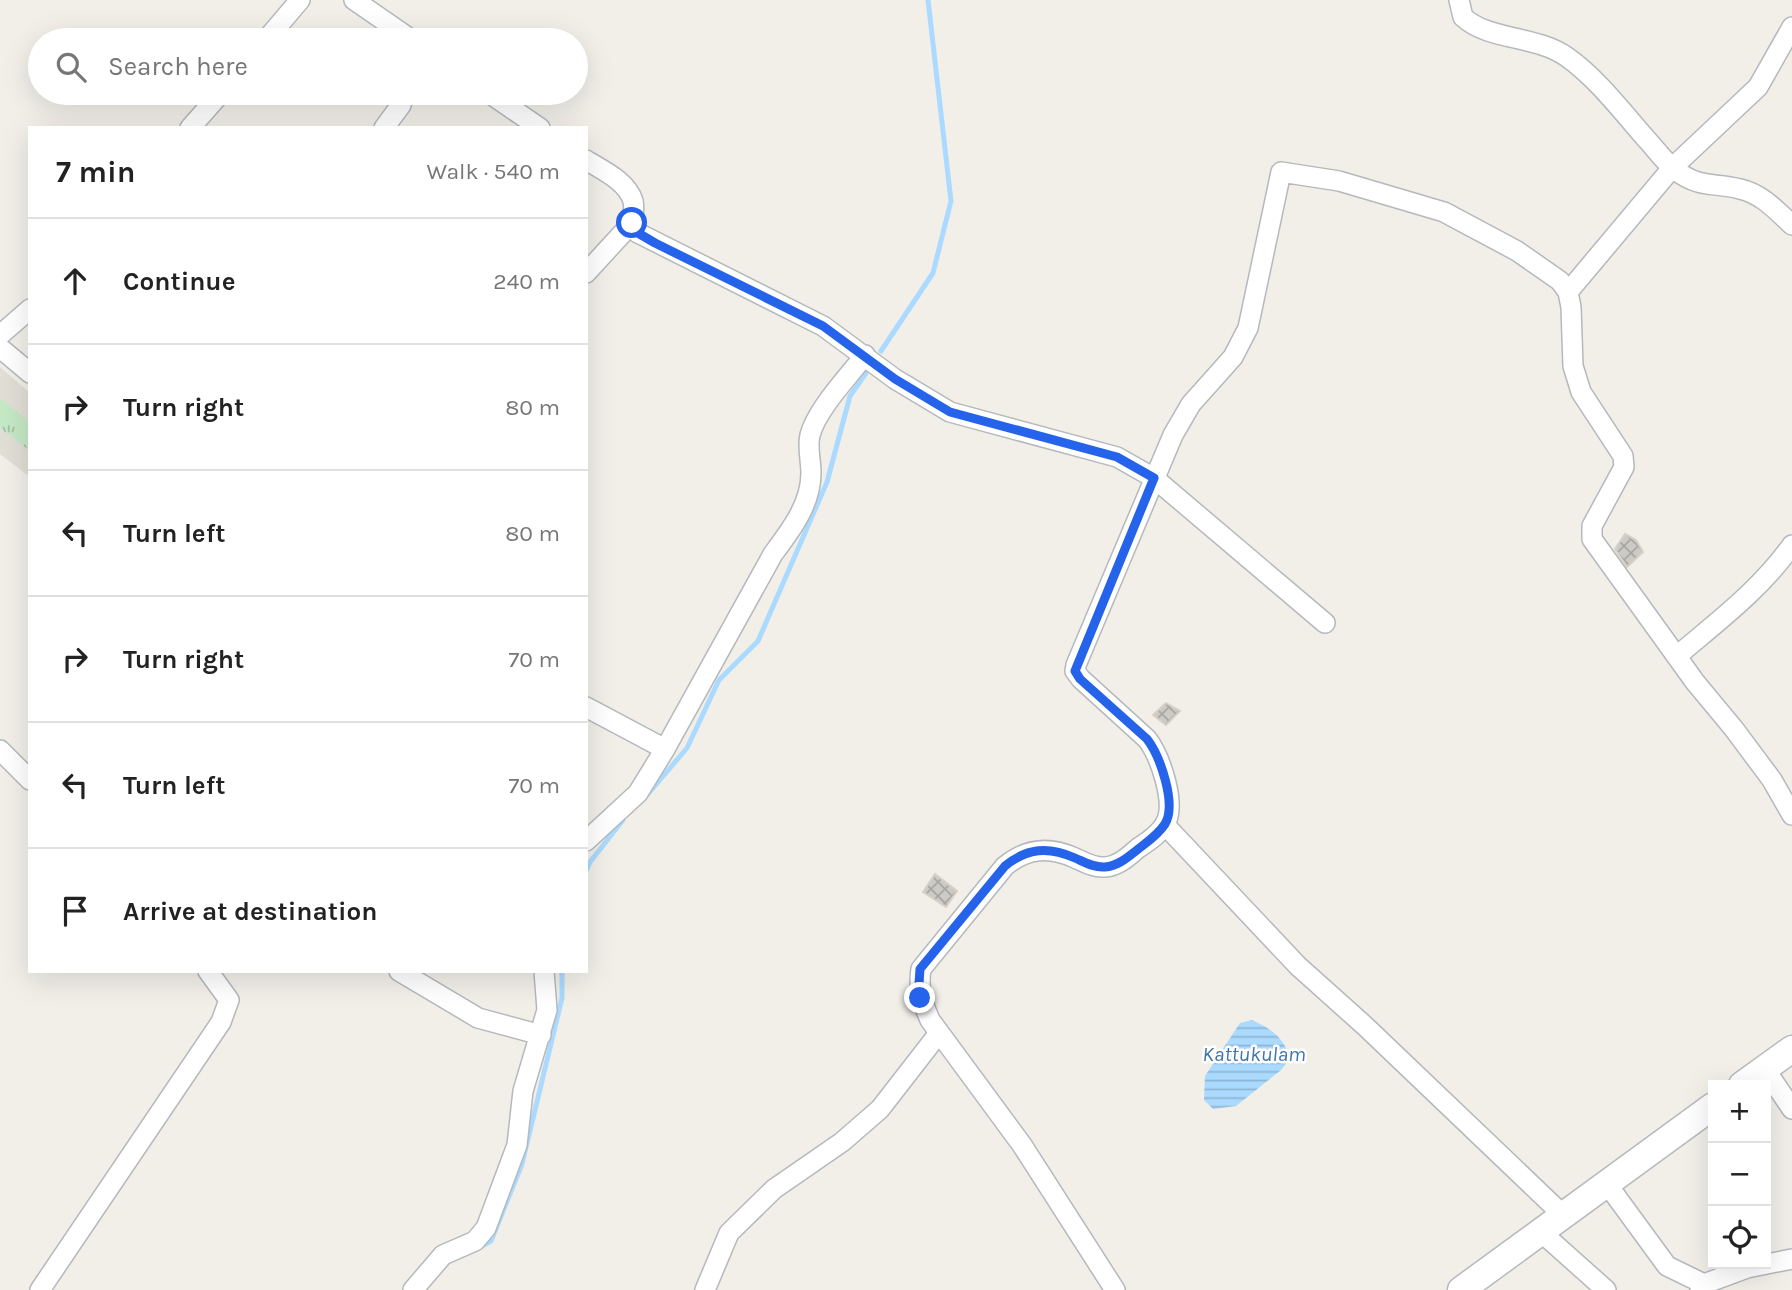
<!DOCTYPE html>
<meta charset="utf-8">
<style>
:root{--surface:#fff;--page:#f2f2f2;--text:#222;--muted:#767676;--line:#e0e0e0}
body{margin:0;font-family:Karla,sans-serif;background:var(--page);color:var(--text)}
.controls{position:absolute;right:21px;bottom:21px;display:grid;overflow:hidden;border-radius:0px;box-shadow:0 7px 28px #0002}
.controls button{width:63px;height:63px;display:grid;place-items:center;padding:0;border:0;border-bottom:2px solid var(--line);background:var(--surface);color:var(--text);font:35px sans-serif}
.stop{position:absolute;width:21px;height:21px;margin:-16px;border:5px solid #2563eb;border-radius:50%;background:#fff}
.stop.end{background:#2563eb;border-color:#fff;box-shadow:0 2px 7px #0008}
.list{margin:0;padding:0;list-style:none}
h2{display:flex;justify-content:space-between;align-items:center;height:91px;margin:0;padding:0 28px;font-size:30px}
h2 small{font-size:23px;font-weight:400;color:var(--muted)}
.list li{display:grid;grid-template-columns:46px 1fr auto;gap:21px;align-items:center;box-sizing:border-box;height:126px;padding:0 28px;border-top:2px solid var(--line)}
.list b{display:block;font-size:26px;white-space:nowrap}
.list em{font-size:23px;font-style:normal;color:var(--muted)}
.icon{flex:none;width:38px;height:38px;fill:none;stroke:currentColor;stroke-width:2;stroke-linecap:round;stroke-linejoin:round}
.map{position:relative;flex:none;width:1792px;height:1290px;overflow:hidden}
.search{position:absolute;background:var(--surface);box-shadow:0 7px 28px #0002;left:28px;top:28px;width:560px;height:77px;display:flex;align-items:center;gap:18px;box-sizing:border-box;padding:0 24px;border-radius:38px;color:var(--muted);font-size:26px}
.panel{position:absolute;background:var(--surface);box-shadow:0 7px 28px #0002;left:28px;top:126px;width:560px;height:847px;border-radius:0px}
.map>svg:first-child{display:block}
.education{fill:#e1ded6}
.park{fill:url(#park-tufts)}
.water{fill:url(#water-rules)}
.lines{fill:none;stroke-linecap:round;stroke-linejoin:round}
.stream{stroke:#aadaff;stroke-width:5}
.building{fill:url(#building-cross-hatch);stroke:#d6d1c6;stroke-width:2}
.minor-casing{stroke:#b5b8bc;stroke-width:22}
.secondary-casing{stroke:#b6babf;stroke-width:29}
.minor{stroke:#fff;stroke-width:19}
.secondary{stroke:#fff;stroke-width:26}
.route{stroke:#2563eb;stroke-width:9}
.labels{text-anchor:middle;stroke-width:5;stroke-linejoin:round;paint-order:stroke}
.water-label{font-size:21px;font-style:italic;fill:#4174aa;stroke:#fff}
</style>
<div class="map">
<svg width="1792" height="1290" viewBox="0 0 1792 1290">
<defs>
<pattern id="park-tufts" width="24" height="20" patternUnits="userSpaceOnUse" patternTransform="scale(1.75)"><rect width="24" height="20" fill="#c5e8c5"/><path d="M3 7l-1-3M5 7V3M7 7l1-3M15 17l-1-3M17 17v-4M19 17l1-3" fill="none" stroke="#a3c0a4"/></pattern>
<pattern id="water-rules" width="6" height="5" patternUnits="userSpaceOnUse" patternTransform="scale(1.75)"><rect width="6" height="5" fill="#aadaff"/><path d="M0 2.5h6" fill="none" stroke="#8eb4d2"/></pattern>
<pattern id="building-cross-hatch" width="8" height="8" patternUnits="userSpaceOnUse" patternTransform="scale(1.75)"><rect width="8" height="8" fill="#cccac5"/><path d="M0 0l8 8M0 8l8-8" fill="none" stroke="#a9a8a4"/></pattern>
</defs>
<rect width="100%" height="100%" fill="#f1efe8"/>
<!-- education -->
<path class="education" d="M0,367L30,393V477L0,454Z"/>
<!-- park -->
<path class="park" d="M0,398L30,422V451L0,428Z"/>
<!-- water -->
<path class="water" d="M1252,1020C1272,1029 1284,1038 1290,1059L1281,1070L1236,1106L1213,1109L1204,1100L1205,1076L1240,1023Z"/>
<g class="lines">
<!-- stream -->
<g class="stream">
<path d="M881,351L933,273L951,201L928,0"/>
<path d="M647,795L687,748L719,680L758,641L827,482L850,396L866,373"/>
<path d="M586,871L590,862L623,820"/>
<path d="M480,1247L491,1241L522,1164L562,998V971"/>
</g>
</g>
<!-- building -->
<g class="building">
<path d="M1625,534L1636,540L1643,552L1627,567L1615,549Z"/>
<path d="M1166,703L1180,711L1166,725L1153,715Z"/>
<path d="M935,874L957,891L946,907L923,892Z"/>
</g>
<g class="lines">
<!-- minor casing -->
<g class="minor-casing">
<g id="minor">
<path d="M354,0L412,40"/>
<path d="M1459,0L1463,17C1489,41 1536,35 1567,57C1598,79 1624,114 1649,142C1657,151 1665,162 1675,170C1701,189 1712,182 1740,189C1762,194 1776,210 1792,225"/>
<path d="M266,40L300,0"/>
<path d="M489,93L540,128"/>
<path d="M190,128L221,93"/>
<path d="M384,128L401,105L404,93"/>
<path d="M586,160C602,170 627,181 633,201C636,214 628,222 638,233L823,326L895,379L950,412L1117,457L1154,478L1325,623"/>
<path d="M586,273L632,223"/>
<path d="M1568,292L1672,168L1758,87L1792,27"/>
<path d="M0,335L30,309"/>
<path d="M0,348L30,373"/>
<path d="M1677,656C1717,622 1761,589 1792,545"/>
<path d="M586,707L665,749L773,554C791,530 811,504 811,473C811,461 807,446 810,435C817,409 848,377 865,355"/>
<path d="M0,750L30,780"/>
<path d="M1165,825L1298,966L1365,1026L1564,1216"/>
<path d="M586,841L638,793L665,749"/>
<path d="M399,971L478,1018L541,1035"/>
<path d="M1765,1069L1792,1109"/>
<path d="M1607,1184L1667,1266L1704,1284"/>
<path d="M1541,1232L1606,1290"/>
<path d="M40,1290L221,1022L229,1000L208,971"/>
<path d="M413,1290L443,1255L475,1241L486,1228L517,1145L523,1091L547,1010L544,971"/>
<path d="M705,1290L729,1233L774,1189L842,1142L880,1109L939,1033"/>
<path d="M1115,1290L1022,1145L930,1020C922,1002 918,989 921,969L1005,866C1027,848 1049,846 1075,858C1084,862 1094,868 1105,867C1118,866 1128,857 1137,849C1147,842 1159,835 1165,824C1177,804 1160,756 1147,739L1081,679L1075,671L1076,665L1173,435L1191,404L1233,357L1248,328L1281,172L1339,181L1444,212L1517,251L1560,281L1568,292L1571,307L1573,366L1581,392L1623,456L1624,467L1592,526V539L1695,682L1734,729L1772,780L1792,815"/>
<path d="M1700,1290L1704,1284L1747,1268L1792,1259"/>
</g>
</g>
<!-- secondary casing -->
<g class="secondary-casing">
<g id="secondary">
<path d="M1742,1085L1792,1049"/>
<path d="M1461,1290L1713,1106"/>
</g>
</g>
<!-- minor -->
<use href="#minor" class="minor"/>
<!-- secondary -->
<use href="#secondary" class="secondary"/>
</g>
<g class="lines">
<!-- route -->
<path class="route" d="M632,223L638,233L655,243L823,326L895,379L950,412L1117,457L1154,478L1075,671L1080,679L1147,739C1160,756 1177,804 1165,824C1158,835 1147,842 1137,850C1128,857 1118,866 1105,867C1094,868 1084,862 1075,858C1048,846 1027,848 1005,866L920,969L919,984L920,998"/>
</g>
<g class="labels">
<!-- water labels -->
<g class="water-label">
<text x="1254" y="1061">Kattukulam</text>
</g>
</g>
</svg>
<div class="controls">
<button>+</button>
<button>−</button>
<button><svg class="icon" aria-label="locate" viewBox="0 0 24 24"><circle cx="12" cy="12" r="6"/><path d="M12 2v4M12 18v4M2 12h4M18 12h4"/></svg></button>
</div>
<div class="stop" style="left:632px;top:223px"></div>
<div class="stop end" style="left:920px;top:998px"></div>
<div class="search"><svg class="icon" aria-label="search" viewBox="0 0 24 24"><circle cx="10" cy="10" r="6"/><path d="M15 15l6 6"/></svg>Search here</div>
<section class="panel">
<h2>7 min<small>Walk · 540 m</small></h2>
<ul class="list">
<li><svg class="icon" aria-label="ahead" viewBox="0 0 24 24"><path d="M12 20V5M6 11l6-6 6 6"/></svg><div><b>Continue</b></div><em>240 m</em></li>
<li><svg class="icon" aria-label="right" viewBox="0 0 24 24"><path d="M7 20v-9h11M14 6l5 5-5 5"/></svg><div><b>Turn right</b></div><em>80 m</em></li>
<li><svg class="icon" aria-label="left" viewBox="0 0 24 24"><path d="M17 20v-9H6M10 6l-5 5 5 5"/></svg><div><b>Turn left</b></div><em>80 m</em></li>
<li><svg class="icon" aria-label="right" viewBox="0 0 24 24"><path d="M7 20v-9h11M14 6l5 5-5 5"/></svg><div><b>Turn right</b></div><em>70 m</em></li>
<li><svg class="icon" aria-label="left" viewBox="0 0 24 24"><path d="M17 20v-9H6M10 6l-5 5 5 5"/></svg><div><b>Turn left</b></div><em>70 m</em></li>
<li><svg class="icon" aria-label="arrive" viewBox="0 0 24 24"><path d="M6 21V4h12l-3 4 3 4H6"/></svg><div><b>Arrive at destination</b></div></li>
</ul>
</section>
</div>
